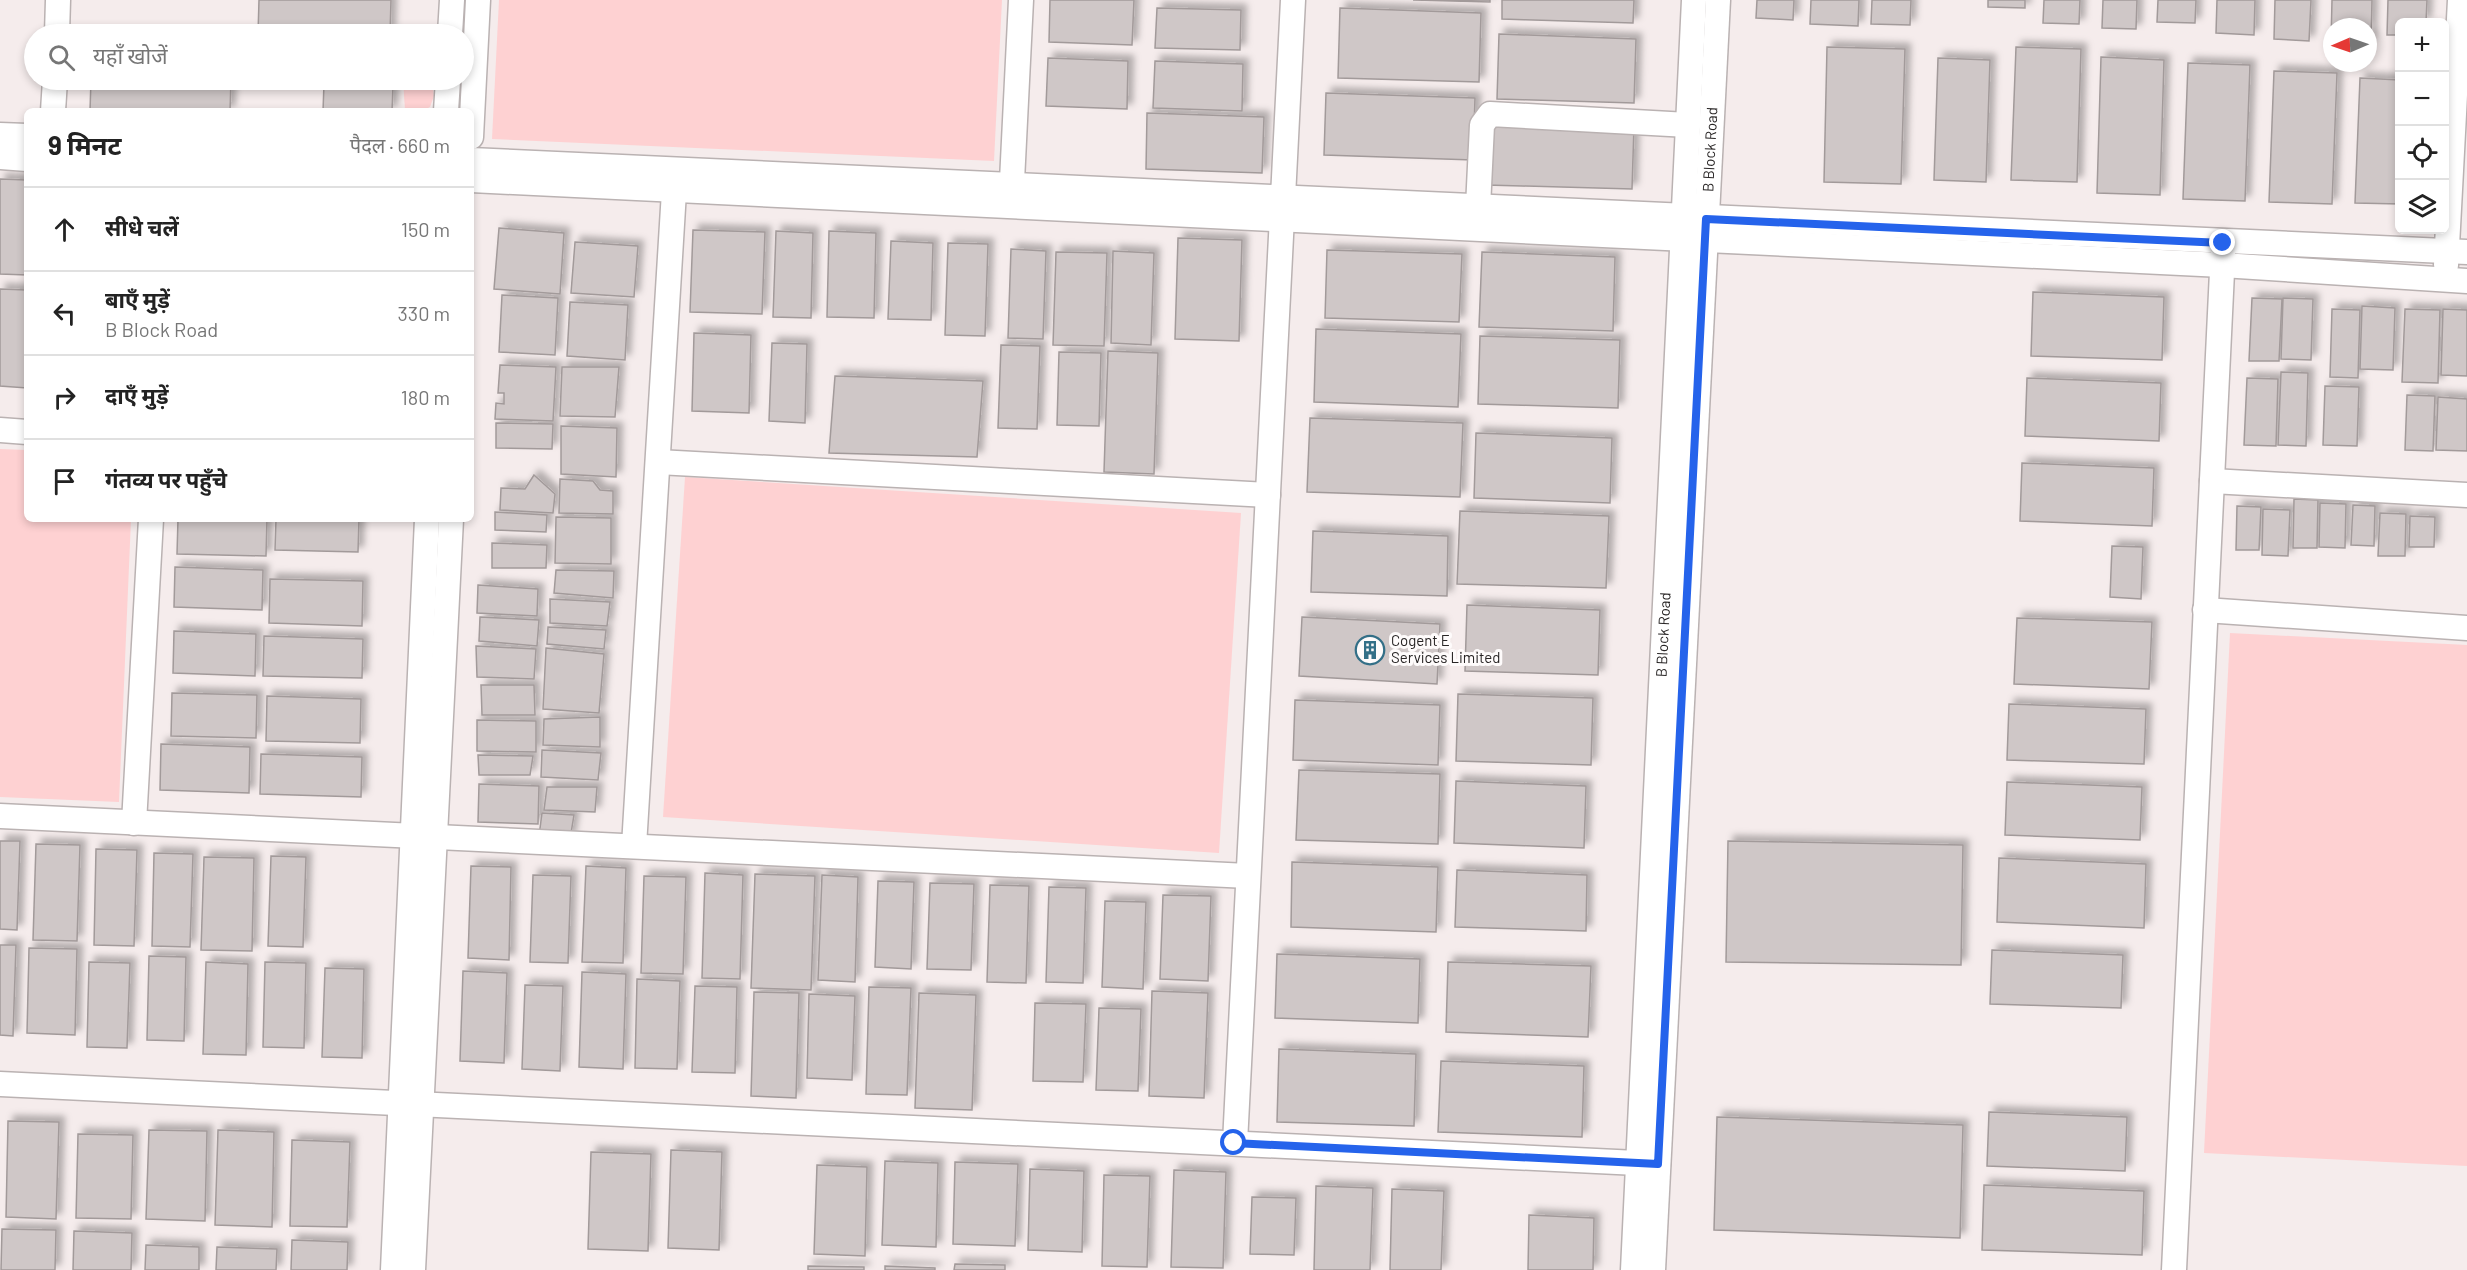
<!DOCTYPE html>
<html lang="hi">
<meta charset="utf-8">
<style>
:root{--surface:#fff;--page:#f2f2f2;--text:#222;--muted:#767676;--line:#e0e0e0}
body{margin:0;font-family:Barlow,"Noto Sans Devanagari",sans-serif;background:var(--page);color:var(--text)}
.controls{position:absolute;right:18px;top:18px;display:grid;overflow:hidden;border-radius:9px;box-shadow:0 3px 9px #0003}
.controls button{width:54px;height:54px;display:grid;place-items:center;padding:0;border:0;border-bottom:2px solid var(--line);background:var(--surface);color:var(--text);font:30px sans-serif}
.compass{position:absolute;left:2323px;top:18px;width:54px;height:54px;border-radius:50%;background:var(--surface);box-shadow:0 3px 9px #0003;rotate:268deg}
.stop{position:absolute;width:18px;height:18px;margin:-14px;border:4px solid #2563eb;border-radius:50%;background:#fff}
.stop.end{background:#2563eb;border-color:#fff;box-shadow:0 2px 6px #0008}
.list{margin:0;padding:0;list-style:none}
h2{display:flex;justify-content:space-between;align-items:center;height:78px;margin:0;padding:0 24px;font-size:26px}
h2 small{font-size:20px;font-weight:400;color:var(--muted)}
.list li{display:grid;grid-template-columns:39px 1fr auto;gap:18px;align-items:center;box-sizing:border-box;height:84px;padding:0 24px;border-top:2px solid var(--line)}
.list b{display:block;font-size:22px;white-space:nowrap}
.list p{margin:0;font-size:20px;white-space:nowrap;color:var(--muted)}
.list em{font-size:20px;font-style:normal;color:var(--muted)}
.icon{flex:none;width:33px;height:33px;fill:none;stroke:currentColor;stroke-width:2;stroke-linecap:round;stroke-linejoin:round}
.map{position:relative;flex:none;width:2467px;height:1270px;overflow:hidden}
.search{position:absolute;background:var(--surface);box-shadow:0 3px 9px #0003;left:24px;top:24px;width:450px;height:66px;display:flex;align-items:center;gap:15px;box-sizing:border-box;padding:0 21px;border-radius:33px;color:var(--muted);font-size:22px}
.panel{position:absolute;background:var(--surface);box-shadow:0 3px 9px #0003;left:24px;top:108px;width:450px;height:414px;border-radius:9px}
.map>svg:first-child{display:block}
.green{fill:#fed1d2}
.building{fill:#cfc7c7;stroke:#a29a9a;stroke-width:1.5;filter:url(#shadow)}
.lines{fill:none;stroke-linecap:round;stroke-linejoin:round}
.minor-casing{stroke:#bab2b2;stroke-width:27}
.minor{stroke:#fff;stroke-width:24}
.route{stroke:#2563eb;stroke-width:8}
.labels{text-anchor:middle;stroke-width:6;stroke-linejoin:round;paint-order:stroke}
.street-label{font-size:15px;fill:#282525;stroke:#fefbfb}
.poi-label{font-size:15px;fill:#282525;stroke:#fefbfb;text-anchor:start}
</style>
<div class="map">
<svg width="2467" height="1270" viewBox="0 0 2467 1270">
<defs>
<filter id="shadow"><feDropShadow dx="5.5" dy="-5.5" stdDeviation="3" flood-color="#0004"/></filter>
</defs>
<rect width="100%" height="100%" fill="#f5ecec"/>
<!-- green -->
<g class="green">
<path d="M499,0H1002L994,161L492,139Z"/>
<path d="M403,80H432L434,96L430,107L422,111L405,110Z"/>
<path d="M0,449L27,450V519H131L119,802L0,797Z"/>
<path d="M685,477L1241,513L1219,853L663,817Z"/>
<path d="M2230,633L2467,645V1166L2204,1153Z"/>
</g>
<!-- building -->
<g class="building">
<path d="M259,0H391L390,34H258Z"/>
<path d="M1050,0H1134L1132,45L1049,42Z"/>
<path d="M1413,0H1490V2Z"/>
<path d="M1502,0H1634L1633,23L1502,19Z"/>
<path d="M1757,0H1794L1793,20L1756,18Z"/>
<path d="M1811,0H1859L1858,26L1810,24Z"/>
<path d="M1872,0H1911L1910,25L1871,24Z"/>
<path d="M1988,0H2025V8L1988,7Z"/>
<path d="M2044,0H2080L2079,24L2043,23Z"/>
<path d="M2103,0H2137L2136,29L2102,28Z"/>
<path d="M2158,0H2196L2195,23L2157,22Z"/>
<path d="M2217,0H2255L2254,35L2216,33Z"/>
<path d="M2275,0H2311L2309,41L2274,39Z"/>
<path d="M2332,0H2372L2371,44L2368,43V27H2332L2331,42Z"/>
<path d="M2388,0H2427L2426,22H2400V35H2387Z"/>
<path d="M1157,8L1241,10L1240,50L1155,48Z"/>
<path d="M1340,8L1481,13L1479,82L1338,78Z"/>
<path d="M1499,34L1636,39L1634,103L1497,99Z"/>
<path d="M1827,47L1905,49L1901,184L1824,182Z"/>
<path d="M2016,47L2081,49L2077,182L2011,180Z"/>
<path d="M2101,57L2164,60L2160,195L2097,193Z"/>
<path d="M1048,58L1128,61L1127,109L1046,106Z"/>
<path d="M1938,58L1990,60L1986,182L1934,180Z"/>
<path d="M1155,61L1243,64L1242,111L1153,108Z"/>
<path d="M2188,63L2250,65L2245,201L2183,199Z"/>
<path d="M2274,71L2337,73L2332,204L2269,202Z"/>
<path d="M2360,78L2400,80V204L2355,203Z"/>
<path d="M91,80H231L230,111H90Z"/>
<path d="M324,84L393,86L392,111H323Z"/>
<path d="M1326,93L1475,98L1473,160L1324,155Z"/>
<path d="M1147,113L1264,117L1262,173L1146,169Z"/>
<path d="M1488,122L1634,126L1632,189L1486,185Z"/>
<path d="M0,179L27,180V275L0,274Z"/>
<path d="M499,228L564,233L560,294L494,289Z"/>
<path d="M693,230L765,232L762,314L690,312Z"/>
<path d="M776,231L813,233L811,318L773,317Z"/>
<path d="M829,231L876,233L874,318L827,317Z"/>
<path d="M1178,238L1242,240L1239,341L1175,339Z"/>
<path d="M891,241L933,243L931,320L888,319Z"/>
<path d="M575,242L638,246L634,297L571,293Z"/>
<path d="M948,243L988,244L985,336L945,335Z"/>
<path d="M1011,249L1046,251L1043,339L1008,338Z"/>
<path d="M1327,250L1462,254L1459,322L1325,318Z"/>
<path d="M1113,251L1154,253L1151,345L1111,343Z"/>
<path d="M1056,252L1107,253L1104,346L1053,345Z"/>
<path d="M1482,252L1615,257L1613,331L1479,327Z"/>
<path d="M0,289L27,290V388L0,386Z"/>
<path d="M2033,292L2164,297L2162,360L2031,356Z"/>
<path d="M502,295L558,298L555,355L499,352Z"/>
<path d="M2252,298L2282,299L2279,361H2249Z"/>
<path d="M2283,298L2313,299L2311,360L2281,359Z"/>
<path d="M570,302L628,305L625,360L567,356Z"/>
<path d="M2362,306L2395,308L2393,370L2360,369Z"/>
<path d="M2332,309L2360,310L2358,378L2330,377Z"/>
<path d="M2405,309L2440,310L2438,383L2402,382Z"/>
<path d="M2443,309L2467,310V376L2441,375Z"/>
<path d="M1316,329L1461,334L1458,407L1314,402Z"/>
<path d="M694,333L751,335L749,413L692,411Z"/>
<path d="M1480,336L1620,340L1618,408L1478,404Z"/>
<path d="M772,343L807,344L805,423L769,421Z"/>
<path d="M1001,345L1040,346L1037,429L998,428Z"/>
<path d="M1108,351L1158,353L1154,474L1104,472Z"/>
<path d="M1059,352L1101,353L1099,426L1057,425Z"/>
<path d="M500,365L556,367L553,421L495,419L496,403L504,404V393H498Z"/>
<path d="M562,367H619L615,417L560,416Z"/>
<path d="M2281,372L2308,373L2306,446L2278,445Z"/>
<path d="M835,376L983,381L977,457L829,453Z"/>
<path d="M2027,378L2161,383L2159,441L2025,436Z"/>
<path d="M2247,378L2278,379L2276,446L2244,445Z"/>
<path d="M2325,386L2359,387L2357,446L2323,445Z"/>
<path d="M2407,395L2435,396L2433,451L2405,450Z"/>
<path d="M2438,397L2467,399V451L2436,450Z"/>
<path d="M1310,418L1463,423L1460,497L1307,492Z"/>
<path d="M496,423L553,424L552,449L496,448Z"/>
<path d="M561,426L617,428L616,477L561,474Z"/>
<path d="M1476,433L1612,438L1610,503L1474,498Z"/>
<path d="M2022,463L2154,468L2152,526L2020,521Z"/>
<path d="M534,475L555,494L553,513L500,510L501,488L525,489Z"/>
<path d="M560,479L593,481L600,490L613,491V514L559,513Z"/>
<path d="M2294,499L2318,500L2317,548H2293Z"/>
<path d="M2320,503L2346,504L2345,548L2319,547Z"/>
<path d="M2353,505L2375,506L2374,546L2351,545Z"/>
<path d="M2237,506L2261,507L2259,550H2236Z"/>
<path d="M2263,509L2290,510L2288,556L2262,555Z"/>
<path d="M1460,511L1609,516L1606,588L1457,584Z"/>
<path d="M495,512L547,515L546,532L495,530Z"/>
<path d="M2380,513L2406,514L2405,556H2378Z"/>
<path d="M2410,516L2435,517L2434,547H2409Z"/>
<path d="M556,517L611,518V564L555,563Z"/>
<path d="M178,519H267L266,556L177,554Z"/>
<path d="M276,519H359L358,552L275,550Z"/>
<path d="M1313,531L1448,536L1447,596L1311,592Z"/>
<path d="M492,543L547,545L546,568H492Z"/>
<path d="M2112,546L2143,547L2141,599L2110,597Z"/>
<path d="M175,567L263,570L262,610L174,607Z"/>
<path d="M556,570L614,571L613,598L554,593Z"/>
<path d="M270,579L363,581L362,626L269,623Z"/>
<path d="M478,585L538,589L537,616L477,613Z"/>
<path d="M550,599L610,602L607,626L550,623Z"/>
<path d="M1467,605L1600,610L1598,675L1465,671Z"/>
<path d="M480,617L539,620L537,646L479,641Z"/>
<path d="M1302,617L1440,624L1437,684L1299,676Z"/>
<path d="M2017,618L2152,622L2149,689L2014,684Z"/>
<path d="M548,627L606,630L604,649L547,644Z"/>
<path d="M174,631L256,634L255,676L173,673Z"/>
<path d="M264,636L363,639L362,678L263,676Z"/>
<path d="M476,646L536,649L534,679L477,677Z"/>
<path d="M546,648L604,654L599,713L543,709Z"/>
<path d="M481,685H534L535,715H482Z"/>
<path d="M172,693L257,695L256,738L171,736Z"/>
<path d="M1458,694L1593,698L1591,765L1456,761Z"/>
<path d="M267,696L361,699L360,743L266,741Z"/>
<path d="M1295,700L1440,705L1438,765L1293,760Z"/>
<path d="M2009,704L2146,709L2144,764L2007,760Z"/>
<path d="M600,717V747L543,745L544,719Z"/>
<path d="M477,720L536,721V752L477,751Z"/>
<path d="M161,744L250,747L249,793L160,790Z"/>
<path d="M542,750L601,753L598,780L541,777Z"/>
<path d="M261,754L362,757L361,797L260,794Z"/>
<path d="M478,755L533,756L530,775H479Z"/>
<path d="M1299,770L1440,774L1438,844L1296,840Z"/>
<path d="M1456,781L1586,786L1584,848L1454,843Z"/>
<path d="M2007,782L2142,787L2140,840L2005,835Z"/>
<path d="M479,784L539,786L538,824L478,822Z"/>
<path d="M547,787H597L595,812L544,810Z"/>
<path d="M542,813L574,815L570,839L539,836Z"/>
<path d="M0,841H20L17,930L0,929Z"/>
<path d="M1728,841L1963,845L1961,965L1726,962Z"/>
<path d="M36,844L80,845L77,941L33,940Z"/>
<path d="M96,849L137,850L134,946L94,945Z"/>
<path d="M154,853L193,854L190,947L152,946Z"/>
<path d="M271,856L306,857L303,947L268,946Z"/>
<path d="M204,857L254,858L252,951L201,950Z"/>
<path d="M1999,858L2146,864L2144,928L1997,922Z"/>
<path d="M1292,862L1438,867L1436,932L1291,927Z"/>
<path d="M471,866L511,867L509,960L468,958Z"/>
<path d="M586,866L626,868L623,963L582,962Z"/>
<path d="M1457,870L1587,875L1586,931L1455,927Z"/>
<path d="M705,873L743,875L740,979L702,978Z"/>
<path d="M755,874L815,876L811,990L751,988Z"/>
<path d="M533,875L571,876L568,963L530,962Z"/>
<path d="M822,875L858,877L855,982L818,980Z"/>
<path d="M644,876L686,877L683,974L641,973Z"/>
<path d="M878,881L914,882L911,969L875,967Z"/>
<path d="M930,883L974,884L971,970L927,969Z"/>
<path d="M990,885L1029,886L1026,983L987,982Z"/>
<path d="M1049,887L1086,888L1083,983L1046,982Z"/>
<path d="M1163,895L1211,896L1208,981L1160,979Z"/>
<path d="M1105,901L1146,902L1143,989L1102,987Z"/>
<path d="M0,945H16L13,1036L0,1035Z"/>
<path d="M29,948L77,949L75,1035L27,1033Z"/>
<path d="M1992,950L2123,955L2121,1008L1990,1004Z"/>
<path d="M1277,954L1420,959L1418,1023L1275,1018Z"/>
<path d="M149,956L186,957L184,1041L147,1040Z"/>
<path d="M89,962L130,963L127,1048L87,1047Z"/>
<path d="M206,962L248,964L246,1055L203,1054Z"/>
<path d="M265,962L306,963L304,1048L263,1047Z"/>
<path d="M1448,962L1591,966L1588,1037L1446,1032Z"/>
<path d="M325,968L364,969L362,1058L322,1057Z"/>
<path d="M463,971L507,973L504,1063L460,1061Z"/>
<path d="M582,972L626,974L623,1069L579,1067Z"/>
<path d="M637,979L680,981L677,1069L635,1068Z"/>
<path d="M525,985L563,986L560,1071L522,1069Z"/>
<path d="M695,986L737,987L735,1073L692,1072Z"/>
<path d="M869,987L911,988L907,1095L866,1094Z"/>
<path d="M1152,991L1208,993L1204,1098L1149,1096Z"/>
<path d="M754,992L799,993L796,1098L751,1096Z"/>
<path d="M919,993L976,995L972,1110L915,1108Z"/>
<path d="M809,994L855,996L852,1080L807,1078Z"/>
<path d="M1035,1003L1086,1004L1083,1082L1033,1081Z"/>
<path d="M1099,1008L1141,1009L1138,1091L1096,1090Z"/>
<path d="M1279,1049L1416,1054L1414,1126L1277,1122Z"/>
<path d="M1441,1061L1584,1066L1582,1137L1438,1132Z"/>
<path d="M1989,1112L2127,1117L2125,1171L1987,1166Z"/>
<path d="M1717,1117L1963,1125L1960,1238L1714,1230Z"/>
<path d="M8,1121L59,1122L56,1219L6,1217Z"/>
<path d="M149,1130L207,1131L205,1221L146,1219Z"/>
<path d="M218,1130L274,1132L272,1227L215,1225Z"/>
<path d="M78,1134L133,1135L131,1219L76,1218Z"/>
<path d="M292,1140L350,1142L347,1227L290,1226Z"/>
<path d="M671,1150L722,1152L719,1250L668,1248Z"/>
<path d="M591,1152L651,1154L648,1251L588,1249Z"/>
<path d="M885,1161L938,1163L936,1247L882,1245Z"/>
<path d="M955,1162L1018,1164L1015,1246L953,1244Z"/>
<path d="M817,1165L867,1167L865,1256L814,1254Z"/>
<path d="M1030,1169L1084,1171L1082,1252L1028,1250Z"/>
<path d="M1174,1170L1226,1172L1223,1268L1171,1267Z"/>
<path d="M1104,1175L1150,1176L1147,1267L1102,1266Z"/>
<path d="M1984,1185L2144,1191L2142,1255L1982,1250Z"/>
<path d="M1316,1186L1373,1188L1370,1270H1314Z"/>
<path d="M1392,1189L1444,1191L1441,1270H1390Z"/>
<path d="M1252,1197L1296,1198L1294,1255L1250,1254Z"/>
<path d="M1529,1215L1594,1218L1593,1270H1528Z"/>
<path d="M2,1229L56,1230L55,1270H1Z"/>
<path d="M74,1231L132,1233L131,1270H73Z"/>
<path d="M292,1240L348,1242L347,1270H291Z"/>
<path d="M146,1245L199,1247V1270H145Z"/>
<path d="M217,1247L277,1249L276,1270H216Z"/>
<path d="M955,1264L1005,1265V1270H954Z"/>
<path d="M808,1266L864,1267V1270H808Z"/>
<path d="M885,1266L935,1268V1270H885Z"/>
</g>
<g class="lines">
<!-- minor casing -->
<g class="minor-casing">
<g id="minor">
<path d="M57,34L58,0"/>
<path d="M450,34L452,0"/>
<path d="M53,111L55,80"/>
<path d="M446,111L448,80"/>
<path d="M0,135L27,136"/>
<path d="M471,137L478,0"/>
<path d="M0,157L27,159"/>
<path d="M471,160L2467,252"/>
<path d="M471,180L2222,265L2467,281"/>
<path d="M1011,201L1021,0"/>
<path d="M1478,207L1482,125L1490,114L1688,125"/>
<path d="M2446,265L2460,0"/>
<path d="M0,430L27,432"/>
<path d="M658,462L1268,495"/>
<path d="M2212,481L2467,495"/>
<path d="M2205,610L2467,628"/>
<path d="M0,816L1248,876"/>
<path d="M134,823L151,519"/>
<path d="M634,846L675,175"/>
<path d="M0,1084L1658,1164"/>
<path d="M1235,1143L1293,0"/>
<path d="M393,1270L427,519"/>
<path d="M413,1270L451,519"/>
<path id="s1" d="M1633,1270L1694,0"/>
<path id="s2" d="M1653,1270L1718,0"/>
<path d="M2174,1270L2223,251"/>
</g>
</g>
<!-- minor -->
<use href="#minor" class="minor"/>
</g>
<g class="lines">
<!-- route -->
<path class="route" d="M1234,1143L1658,1164L1706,219L2223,243"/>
</g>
<!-- icons -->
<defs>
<g id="building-ring" transform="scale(1.5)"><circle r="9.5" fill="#fefbfb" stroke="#336f87" stroke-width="1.5"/><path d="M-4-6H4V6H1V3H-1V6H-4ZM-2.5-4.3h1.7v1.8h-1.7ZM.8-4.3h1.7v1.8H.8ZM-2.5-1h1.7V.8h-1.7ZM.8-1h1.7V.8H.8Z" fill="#336f87"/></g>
</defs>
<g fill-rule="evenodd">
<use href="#building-ring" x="1370" y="650"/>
</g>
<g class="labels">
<!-- street labels -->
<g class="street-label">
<text dy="5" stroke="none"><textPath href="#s2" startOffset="1122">B Block Road</textPath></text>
<text dy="5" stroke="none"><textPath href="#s1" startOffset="636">B Block Road</textPath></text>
</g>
<!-- poi labels -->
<g class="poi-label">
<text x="1391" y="646">Cogent E<tspan x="1391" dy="17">Services Limited</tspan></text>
</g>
</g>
</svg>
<div class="controls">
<button>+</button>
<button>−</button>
<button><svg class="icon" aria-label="locate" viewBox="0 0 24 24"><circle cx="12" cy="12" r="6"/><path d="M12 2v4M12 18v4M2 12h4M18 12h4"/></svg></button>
<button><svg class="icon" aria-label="layers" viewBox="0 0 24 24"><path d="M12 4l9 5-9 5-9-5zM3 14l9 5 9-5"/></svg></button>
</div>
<svg class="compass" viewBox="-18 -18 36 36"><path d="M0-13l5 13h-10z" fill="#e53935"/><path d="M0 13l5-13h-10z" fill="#767676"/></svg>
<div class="stop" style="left:1234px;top:1143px"></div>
<div class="stop end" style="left:2223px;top:243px"></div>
<div class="search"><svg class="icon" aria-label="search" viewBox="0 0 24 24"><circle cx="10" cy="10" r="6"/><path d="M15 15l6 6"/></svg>यहाँ खोजें</div>
<section class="panel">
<h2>9 मिनट<small>पैदल · 660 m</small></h2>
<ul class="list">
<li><svg class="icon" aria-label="ahead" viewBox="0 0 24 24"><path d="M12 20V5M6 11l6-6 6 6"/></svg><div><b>सीधे चलें</b></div><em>150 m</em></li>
<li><svg class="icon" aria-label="left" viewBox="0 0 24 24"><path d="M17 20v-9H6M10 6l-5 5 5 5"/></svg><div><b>बाएँ मुड़ें</b><p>B Block Road</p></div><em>330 m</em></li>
<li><svg class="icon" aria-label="right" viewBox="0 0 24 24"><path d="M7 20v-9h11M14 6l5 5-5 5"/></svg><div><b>दाएँ मुड़ें</b></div><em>180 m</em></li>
<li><svg class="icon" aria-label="arrive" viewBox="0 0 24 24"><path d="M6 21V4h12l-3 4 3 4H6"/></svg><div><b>गंतव्य पर पहुँचे</b></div></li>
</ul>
</section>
</div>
